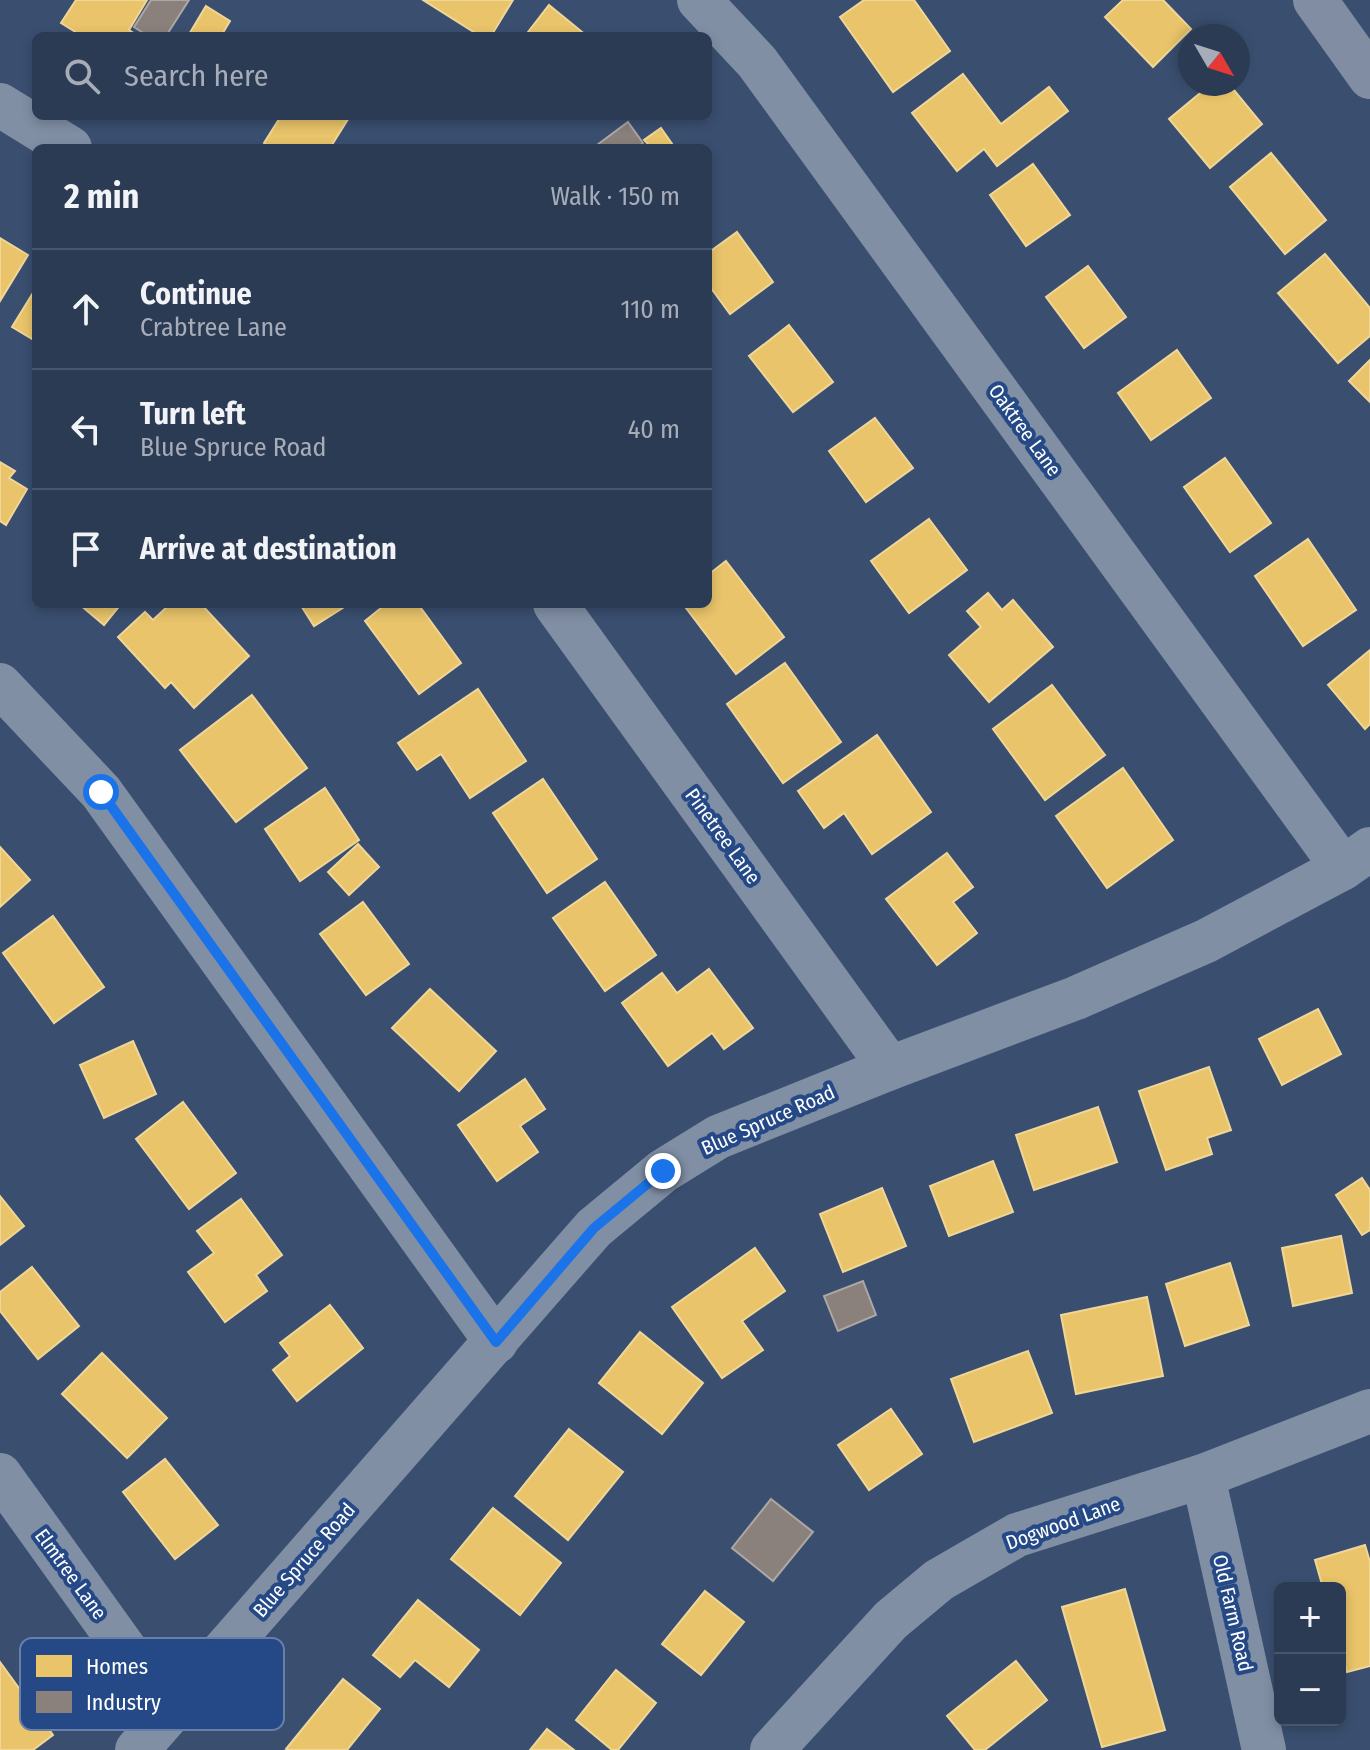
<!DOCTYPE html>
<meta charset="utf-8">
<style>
:root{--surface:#2c3b54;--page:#34425a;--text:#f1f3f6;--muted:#a6adb8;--line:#48556b}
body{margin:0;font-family:"Fira Sans Condensed",sans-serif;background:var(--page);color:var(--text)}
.controls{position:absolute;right:24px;bottom:24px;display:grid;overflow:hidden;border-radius:12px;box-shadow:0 4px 12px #0003}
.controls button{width:72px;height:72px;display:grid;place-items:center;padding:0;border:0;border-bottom:2px solid var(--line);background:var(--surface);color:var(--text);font:40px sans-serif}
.compass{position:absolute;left:1178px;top:24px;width:72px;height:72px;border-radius:50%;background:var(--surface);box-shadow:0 4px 12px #0003;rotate:129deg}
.stop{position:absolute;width:24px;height:24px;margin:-18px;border:6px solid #1a73e8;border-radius:50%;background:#fff}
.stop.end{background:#1a73e8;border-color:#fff;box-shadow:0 2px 8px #0008}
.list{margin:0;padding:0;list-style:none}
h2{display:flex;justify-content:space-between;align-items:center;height:104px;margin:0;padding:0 32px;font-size:34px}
h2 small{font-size:26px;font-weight:400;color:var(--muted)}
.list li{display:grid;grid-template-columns:52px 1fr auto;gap:24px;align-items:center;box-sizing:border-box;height:120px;padding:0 32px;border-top:2px solid var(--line)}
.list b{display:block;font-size:30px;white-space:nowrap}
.list p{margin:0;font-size:26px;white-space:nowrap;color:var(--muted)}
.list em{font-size:26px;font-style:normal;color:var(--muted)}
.icon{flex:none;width:44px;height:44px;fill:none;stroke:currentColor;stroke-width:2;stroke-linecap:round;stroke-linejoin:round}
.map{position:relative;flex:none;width:1370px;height:1750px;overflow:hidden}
.search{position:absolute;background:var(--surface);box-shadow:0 4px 12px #0003;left:32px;top:32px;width:680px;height:88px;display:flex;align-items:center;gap:20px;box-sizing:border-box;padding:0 28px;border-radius:12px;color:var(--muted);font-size:30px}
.panel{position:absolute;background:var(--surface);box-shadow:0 4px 12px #0003;left:32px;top:144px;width:680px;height:464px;border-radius:12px}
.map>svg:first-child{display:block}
.homes{fill:#e9c46a;stroke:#f0d697;stroke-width:2}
.industry{fill:#8a817c;stroke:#ada7a3;stroke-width:2}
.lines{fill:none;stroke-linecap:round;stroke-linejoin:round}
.street{stroke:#818fa5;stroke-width:44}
.primary{stroke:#808da3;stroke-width:44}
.route{stroke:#1a73e8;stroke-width:10}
.labels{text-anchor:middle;stroke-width:8;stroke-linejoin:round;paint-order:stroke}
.street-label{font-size:20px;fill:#fff;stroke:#244986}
.key{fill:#244986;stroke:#6680aa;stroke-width:2}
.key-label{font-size:22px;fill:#fff}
</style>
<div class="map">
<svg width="1370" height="1750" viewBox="0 0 1370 1750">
<rect width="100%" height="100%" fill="#3a4f70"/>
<!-- homes -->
<g class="homes">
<path d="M76,0H147L129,30L138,36H82L61,23Z"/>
<path d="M423,0H513L491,36H480Z"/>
<path d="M864,0H914L950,51L893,92L840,17Z"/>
<path d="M1123,0H1163L1191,29L1153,67L1105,17Z"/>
<path d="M549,5L587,36H525Z"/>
<path d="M206,6L230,21L221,36H188Z"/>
<path d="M963,74L1001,124L1049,87L1068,111L997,166L984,149L957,171L912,113Z"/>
<path d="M1211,84H1229L1262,124L1210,168L1169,119Z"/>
<path d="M281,116H350L330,148H272L264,143Z"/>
<path d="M661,128L675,148H642L648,144L644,140Z"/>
<path d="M1271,153L1326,220L1285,254L1230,187Z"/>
<path d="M1033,164L1070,215L1026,246L990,195Z"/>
<path d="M737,232L773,282L730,314L708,284V253Z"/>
<path d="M0,238L28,255L0,301Z"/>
<path d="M1325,254L1370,308V336L1338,363L1278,293Z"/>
<path d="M1088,266L1126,317L1084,348L1046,297Z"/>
<path d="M36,288V333L32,339L12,327Z"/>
<path d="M789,325L833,382L793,412L749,356Z"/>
<path d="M1177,350L1211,398L1151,440L1118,393Z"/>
<path d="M1370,360V402L1349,381Z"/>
<path d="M875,418L913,468L866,502L829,451Z"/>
<path d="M1225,458L1271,523L1230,552L1184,487Z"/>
<path d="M0,462L15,471L9,478L27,489L6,525L0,521Z"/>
<path d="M929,519L967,570L909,613L871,561Z"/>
<path d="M1308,539L1356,610L1303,646L1255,576Z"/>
<path d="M726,561L784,637L736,674L683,604H708V575Z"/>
<path d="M988,593L1002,610L1013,600L1053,647L989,702L949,655L981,627L967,611Z"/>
<path d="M79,604H121L104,625Z"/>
<path d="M170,604H201L249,656L194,708L171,682L165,688L118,637L145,612L153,620Z"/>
<path d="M300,604H349L314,626Z"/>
<path d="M386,604H418L461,663L419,694L365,621Z"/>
<path d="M1370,650V724L1365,729L1328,685Z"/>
<path d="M785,663L841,742L783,783L727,704Z"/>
<path d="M1052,685L1105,755L1045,800L993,729Z"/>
<path d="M478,689L526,761L470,798L441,754L417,770L398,743Z"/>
<path d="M252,695L307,768L236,822L180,750Z"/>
<path d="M877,735L931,812L872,854L844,813L824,828L798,791Z"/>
<path d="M1123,768L1173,840L1107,888L1056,816Z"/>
<path d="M543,779L597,859L547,893L493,813Z"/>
<path d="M325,788L359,840L300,881L265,829Z"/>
<path d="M358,844L379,867L349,895L328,872Z"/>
<path d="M0,847L30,880L0,907Z"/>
<path d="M947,853L973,887L953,902L977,933L937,965L886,899Z"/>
<path d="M605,882L656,955L605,991L553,918Z"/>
<path d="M363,902L409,964L366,995L320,934Z"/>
<path d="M53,916L104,987L54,1023L3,953Z"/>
<path d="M709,969L753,1028L724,1049L712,1033L668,1066L622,1003L662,973L677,993Z"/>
<path d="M430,989L496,1051L459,1091L392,1028Z"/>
<path d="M1318,1009L1341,1054L1282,1085L1259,1039Z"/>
<path d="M133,1041L156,1094L104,1118L80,1065Z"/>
<path d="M1209,1067L1231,1130L1207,1138L1212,1154L1166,1170L1139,1091Z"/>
<path d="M525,1079L545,1109L520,1126L538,1152L497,1181L458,1125Z"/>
<path d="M183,1102L236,1173L189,1209L136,1139Z"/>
<path d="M1098,1107L1117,1162L1034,1190L1016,1135Z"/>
<path d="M993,1161L1013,1212L949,1236L930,1186Z"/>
<path d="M1362,1178L1370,1190V1230L1362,1235L1336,1195Z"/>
<path d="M882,1188L906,1246L843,1272L820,1214Z"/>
<path d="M0,1196L24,1226L0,1245Z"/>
<path d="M241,1199L282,1255L256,1275L267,1291L225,1322L188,1272L214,1253L197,1231Z"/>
<path d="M1341,1236L1352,1293L1293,1306L1282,1248Z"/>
<path d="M755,1248L785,1291L742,1321L763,1350L722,1378L672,1307Z"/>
<path d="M1230,1263L1249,1325L1185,1346L1166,1284Z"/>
<path d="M32,1267L79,1326L38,1359L0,1311V1292Z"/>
<path d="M1147,1297L1163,1376L1076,1394L1061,1315Z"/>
<path d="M330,1305L363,1348L297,1401L273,1370L290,1356L280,1343Z"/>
<path d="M640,1332L703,1383L662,1434L599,1383Z"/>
<path d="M1028,1351L1052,1413L974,1442L951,1379Z"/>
<path d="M102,1353L167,1418L127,1458L62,1394Z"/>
<path d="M891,1409L922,1454L869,1490L838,1445Z"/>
<path d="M569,1429L623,1472L568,1540L515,1496Z"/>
<path d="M165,1459L218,1525L175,1559L123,1492Z"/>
<path d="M493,1508L561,1563L520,1615L451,1559Z"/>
<path d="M1365,1545L1370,1562V1666L1347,1672L1340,1647V1588H1323L1315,1560Z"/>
<path d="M1125,1589L1165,1730L1102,1747L1062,1607Z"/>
<path d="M705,1591L744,1622L701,1675L662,1644Z"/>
<path d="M418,1600L479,1650L449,1687L415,1660L400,1677L373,1655Z"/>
<path d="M1016,1661L1047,1700L985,1750H975L947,1716Z"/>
<path d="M0,1662L53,1735L33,1750H0Z"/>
<path d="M616,1670L656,1703L618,1750H612L576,1720Z"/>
<path d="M343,1679L380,1709L347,1750H288L286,1749Z"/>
<path d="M547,1729L574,1750H530Z"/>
</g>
<!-- industry -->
<g class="industry">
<path d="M151,0H189L166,36H148L134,27Z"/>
<path d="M628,122L643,143L637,148H593Z"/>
<path d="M863,1281L876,1315L838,1331L824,1296Z"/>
<path d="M771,1499L813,1532L773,1581L732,1548Z"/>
</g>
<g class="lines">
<!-- street -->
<g class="street">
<path d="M699,0L757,62L1343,868"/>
<path d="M0,105L70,148"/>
<path d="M555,604L890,1068"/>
<path d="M0,685L101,792L496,1342"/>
<path d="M0,1475L170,1712"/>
<path d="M1203,1476L1264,1750"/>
<path d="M137,1750L594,1228L663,1171L718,1137L890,1068L1076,998L1206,941L1343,868L1370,849"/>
<path d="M772,1750L891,1620L939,1580L1017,1535L1203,1476L1370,1411"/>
</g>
<!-- primary -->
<path class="primary" d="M1315,0L1370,77"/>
</g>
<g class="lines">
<!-- route -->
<path class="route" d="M101,792L496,1342L594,1228L663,1171"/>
</g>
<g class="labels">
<!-- street labels -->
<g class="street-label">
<text transform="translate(1025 430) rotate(54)" y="7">Oaktree Lane</text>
<text transform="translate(723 836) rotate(54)" y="7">Pinetree Lane</text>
<text transform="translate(768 1120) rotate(-24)" y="7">Blue Spruce Road</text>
<text transform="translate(1063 1523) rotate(-20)" y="7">Dogwood Lane</text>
<text transform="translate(304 1560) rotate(-49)" y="7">Blue Spruce Road</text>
<text transform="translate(71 1574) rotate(54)" y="7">Elmtree Lane</text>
<text transform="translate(1233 1613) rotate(77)" y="7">Old Farm Road</text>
</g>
</g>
<!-- legend -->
<rect x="20" y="1638" width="264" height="92" rx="12" class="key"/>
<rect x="36" y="1655" width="36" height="22" fill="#e9c46a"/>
<rect x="36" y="1691" width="36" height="22" fill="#8a817c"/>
<g class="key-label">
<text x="86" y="1674">Homes</text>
<text x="86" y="1710">Industry</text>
</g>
</svg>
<div class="controls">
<button>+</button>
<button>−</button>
</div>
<svg class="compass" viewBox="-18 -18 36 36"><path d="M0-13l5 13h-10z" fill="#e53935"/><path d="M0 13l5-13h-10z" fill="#a6adb8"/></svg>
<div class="stop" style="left:101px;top:792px"></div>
<div class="stop end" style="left:663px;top:1171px"></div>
<div class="search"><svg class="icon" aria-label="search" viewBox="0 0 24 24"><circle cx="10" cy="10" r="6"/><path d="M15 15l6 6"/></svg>Search here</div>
<section class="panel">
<h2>2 min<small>Walk · 150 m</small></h2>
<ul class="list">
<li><svg class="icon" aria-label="ahead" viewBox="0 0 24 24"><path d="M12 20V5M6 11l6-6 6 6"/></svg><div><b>Continue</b><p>Crabtree Lane</p></div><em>110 m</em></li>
<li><svg class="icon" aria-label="left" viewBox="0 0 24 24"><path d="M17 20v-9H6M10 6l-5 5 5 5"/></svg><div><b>Turn left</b><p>Blue Spruce Road</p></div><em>40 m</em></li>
<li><svg class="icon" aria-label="arrive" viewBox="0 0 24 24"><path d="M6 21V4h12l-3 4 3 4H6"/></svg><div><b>Arrive at destination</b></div></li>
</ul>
</section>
</div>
